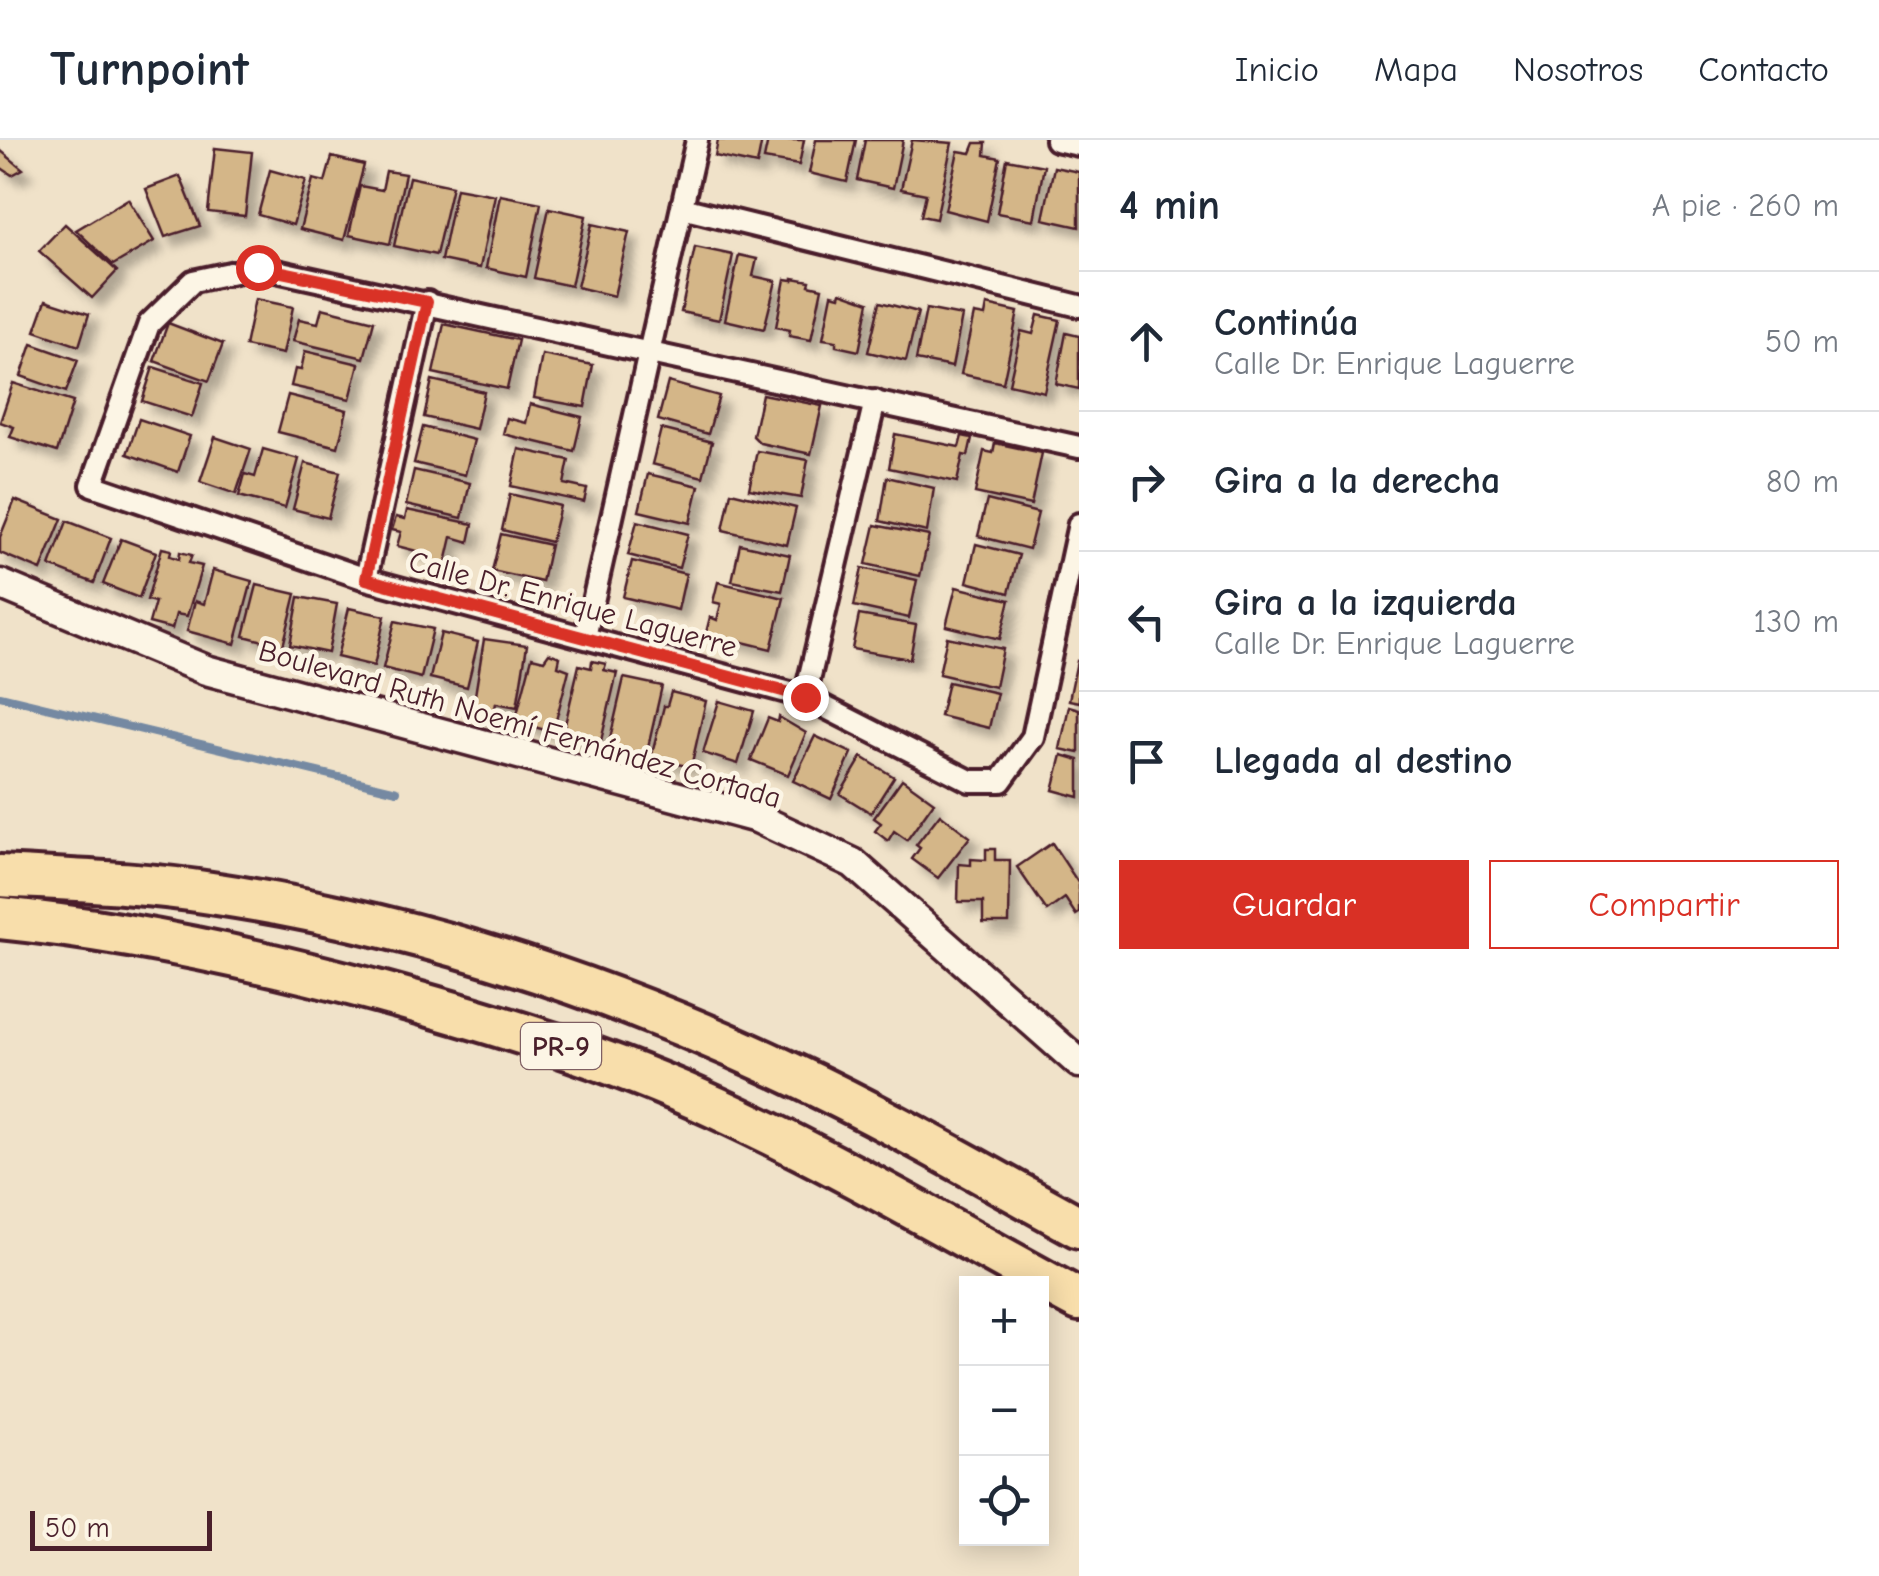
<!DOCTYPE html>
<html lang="es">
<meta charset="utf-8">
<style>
:root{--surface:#fff;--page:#f2f2f3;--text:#1f2937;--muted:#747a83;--line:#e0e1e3;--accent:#d93025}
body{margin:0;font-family:"Comic Neue",sans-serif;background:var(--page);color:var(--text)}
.controls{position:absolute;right:30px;bottom:30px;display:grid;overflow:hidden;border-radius:0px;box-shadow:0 5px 25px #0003}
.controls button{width:90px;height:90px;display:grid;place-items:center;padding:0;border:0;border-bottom:2px solid var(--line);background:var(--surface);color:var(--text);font:50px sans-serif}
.scale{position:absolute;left:30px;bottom:25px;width:182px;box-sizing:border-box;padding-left:10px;border:5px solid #4a1f2b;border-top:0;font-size:28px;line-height:35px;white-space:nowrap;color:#4a1f2b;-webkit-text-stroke:8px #fcf5e5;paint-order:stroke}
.stop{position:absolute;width:30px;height:30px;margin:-22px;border:8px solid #d93025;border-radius:50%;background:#fff}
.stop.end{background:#d93025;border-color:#fff;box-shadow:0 2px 10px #0008}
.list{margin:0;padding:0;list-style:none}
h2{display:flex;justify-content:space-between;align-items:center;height:130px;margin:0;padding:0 40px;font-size:42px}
h2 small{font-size:32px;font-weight:400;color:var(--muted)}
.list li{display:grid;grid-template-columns:65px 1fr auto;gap:30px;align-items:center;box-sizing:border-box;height:140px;padding:0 40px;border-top:2px solid var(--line)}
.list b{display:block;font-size:38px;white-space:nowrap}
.list p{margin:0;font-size:32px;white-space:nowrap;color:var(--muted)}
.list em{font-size:32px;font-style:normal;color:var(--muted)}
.actions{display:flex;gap:20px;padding:30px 40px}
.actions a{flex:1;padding:22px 0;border:2px solid var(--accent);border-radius:0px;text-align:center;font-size:35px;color:var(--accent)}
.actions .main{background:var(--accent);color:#fff}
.icon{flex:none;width:55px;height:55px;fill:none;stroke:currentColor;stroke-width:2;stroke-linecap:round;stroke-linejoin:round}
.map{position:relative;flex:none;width:1079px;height:1436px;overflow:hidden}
header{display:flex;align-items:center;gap:60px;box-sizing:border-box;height:140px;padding:0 50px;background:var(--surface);border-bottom:2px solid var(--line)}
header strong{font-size:48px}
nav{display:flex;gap:55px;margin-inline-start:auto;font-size:35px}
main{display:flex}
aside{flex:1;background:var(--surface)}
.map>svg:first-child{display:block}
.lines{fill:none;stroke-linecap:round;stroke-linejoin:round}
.stream{stroke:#7489a2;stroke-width:8}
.building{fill:#d4b688;stroke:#4a1f2b;stroke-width:2.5;filter:url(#shadow)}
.minor-casing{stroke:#4a1f2b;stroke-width:28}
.tertiary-casing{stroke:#4a1f2b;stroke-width:35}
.motorway-casing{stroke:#4a1f2b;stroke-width:48}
.minor{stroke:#fcf5e5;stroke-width:20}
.tertiary{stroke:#fcf5e5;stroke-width:28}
.motorway{stroke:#f8deab;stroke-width:40}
.route{stroke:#d93025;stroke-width:12}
.labels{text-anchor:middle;stroke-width:9;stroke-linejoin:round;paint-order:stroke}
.shield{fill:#fcf5e5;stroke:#7f5f63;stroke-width:2.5}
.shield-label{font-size:28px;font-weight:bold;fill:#4a1f2b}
.street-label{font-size:30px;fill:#4a1f2b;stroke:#fcf5e5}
</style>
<header>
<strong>Turnpoint</strong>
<nav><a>Inicio</a><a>Mapa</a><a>Nosotros</a><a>Contacto</a></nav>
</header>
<main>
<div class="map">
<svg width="1079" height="1436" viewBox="0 0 1079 1436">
<defs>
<filter id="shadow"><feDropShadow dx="9" dy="9" stdDeviation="5" flood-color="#0004"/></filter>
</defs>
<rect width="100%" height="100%" fill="#f0e2c9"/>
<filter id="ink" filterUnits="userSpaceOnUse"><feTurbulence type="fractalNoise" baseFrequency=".01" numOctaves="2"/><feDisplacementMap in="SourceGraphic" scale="20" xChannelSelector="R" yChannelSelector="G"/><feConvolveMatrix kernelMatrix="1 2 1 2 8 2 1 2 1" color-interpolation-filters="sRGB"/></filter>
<g filter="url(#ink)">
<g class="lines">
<!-- stream -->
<path class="stream" d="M0,556L397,651"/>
</g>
<!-- building -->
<g class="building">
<path d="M718,0H762L757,25L715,16Z"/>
<path d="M768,0H804L799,25L764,19Z"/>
<path d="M816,0H856L847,42L809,33Z"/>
<path d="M865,0H903L893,48L857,40Z"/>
<path d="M912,0L952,3L936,79L921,76L926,54L901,49Z"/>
<path d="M975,3H986L985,15L1000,18L987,81L945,70L958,11L971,13Z"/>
<path d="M215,8L252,12L245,76L208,72Z"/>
<path d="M0,10L23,29L12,35L0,27Z"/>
<path d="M332,17L364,25L344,100L300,89L313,39L325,42Z"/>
<path d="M1007,19L1044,26L1034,80L997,73Z"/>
<path d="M1054,27L1079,32V87L1043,79Z"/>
<path d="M270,30L306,40L293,85L258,75Z"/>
<path d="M386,31L405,34L390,104L349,95L360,46L382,50Z"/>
<path d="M180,36L200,86L165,97L146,49Z"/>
<path d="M409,37L452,46L436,115L394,106Z"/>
<path d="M456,48L495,55L480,128L441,120Z"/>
<path d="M500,55L541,63L526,137L486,128Z"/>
<path d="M128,59L154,101L113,125L76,90Z"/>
<path d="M549,68L586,76L571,146L534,138Z"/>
<path d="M65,84L117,131L92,158L39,111Z"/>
<path d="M592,84L629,92L614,156L577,147Z"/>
<path d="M695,107L733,115L719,180L681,172Z"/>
<path d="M739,115L757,119L753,136L776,141L764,189L725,180Z"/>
<path d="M793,138L810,141L809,145L822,148L811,200L789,196L790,190L776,187L785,139L793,140Z"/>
<path d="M841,152L869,162L859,211L836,206V201L823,199L832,154L840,156Z"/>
<path d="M255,159L293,167L283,214L245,206Z"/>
<path d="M46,160L89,174L79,206L35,191Z"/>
<path d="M880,162L918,172L906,221L868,212Z"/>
<path d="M987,165L1018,172L1003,243L961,234L974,174L985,176Z"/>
<path d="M322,168L374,181L364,218L293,201L299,179L318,183Z"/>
<path d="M926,169L962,176L952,227L916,220Z"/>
<path d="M1038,175L1060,180L1044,252L1009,244L1021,191L1033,194Z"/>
<path d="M168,183L223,204L209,241L154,221Z"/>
<path d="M444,184L518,200L507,249L433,233Z"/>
<path d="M1066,193L1079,196V249L1056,244Z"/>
<path d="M32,204L78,220L66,252L21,236Z"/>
<path d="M305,211L359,224L350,259L291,246L295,229L301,230Z"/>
<path d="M542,215L593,225L585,267L534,258Z"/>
<path d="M153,227L203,243L192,277L142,261Z"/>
<path d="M432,240L484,252L476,289L424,277Z"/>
<path d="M668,242L719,256L708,294L658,280Z"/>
<path d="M13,243L73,262L57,312L10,297L14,287L0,282Z"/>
<path d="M762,254L822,266L811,314L760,303L753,296Z"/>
<path d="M288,255L347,270L338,307L278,292Z"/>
<path d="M530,264L582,277L574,311L503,294L507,278L526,283Z"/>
<path d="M139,279L190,296L178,332L127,314Z"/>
<path d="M423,287L474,300L465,335L414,323Z"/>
<path d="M661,289L712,302L703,337L652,324Z"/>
<path d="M895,294L959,307L962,296L972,298L968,316L963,315L957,342L889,328Z"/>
<path d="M215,297L251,309L236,354L200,342Z"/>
<path d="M995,303L1042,313L1031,365L975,353L984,311L993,313Z"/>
<path d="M263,309L299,319L285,368L239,356L245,334L255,337Z"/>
<path d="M519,309L569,320L564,344L587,349L584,362L511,346Z"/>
<path d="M757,311L808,320L801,358L749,349Z"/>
<path d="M305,323L340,332L328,378L293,369Z"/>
<path d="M414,330L470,343L462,378L406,365Z"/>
<path d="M648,334L699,346L690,383L639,371Z"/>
<path d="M887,337L934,348L927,392L880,381Z"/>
<path d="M731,352L796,368L787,405L723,390Z"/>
<path d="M510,354L560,366L551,402L502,390Z"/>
<path d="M15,360L62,379L41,430L0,413V397Z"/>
<path d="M987,360L1038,373L1029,409L978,396Z"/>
<path d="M407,370L473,384L469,402L452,397L445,427L430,423L432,415L397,406L401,392L392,390L396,377L405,379Z"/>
<path d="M67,381L111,398L94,443L50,426Z"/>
<path d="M637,381L688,394L679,428L628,415Z"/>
<path d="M875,385L929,396L920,436L866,424Z"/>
<path d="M501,394L550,405L542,442L492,431Z"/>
<path d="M121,399L156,412L139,458L103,444Z"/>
<path d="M740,404L790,415L782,451L732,441Z"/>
<path d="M976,404L1019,415L1009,453L967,442Z"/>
<path d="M162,408L171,410L170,416L179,419L180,412L192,415L189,423L202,426L187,476L176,474L172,489L149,483L155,462L147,460Z"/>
<path d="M632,421L686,434L678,470L623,457Z"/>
<path d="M862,428L917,440L909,478L854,466Z"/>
<path d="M213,430L252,441L235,504L187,491L195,461L204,464Z"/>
<path d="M718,442L784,458L771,509L706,493L710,477L717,480L721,464L713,462Z"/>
<path d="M257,445L296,454L283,506L244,496Z"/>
<path d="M956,447L1010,460L1000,499L946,486Z"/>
<path d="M299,457L337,464L328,513L290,505Z"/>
<path d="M349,468L385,476L374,526L337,517Z"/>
<path d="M859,475L916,485L910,519L852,509Z"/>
<path d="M395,481L433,489L421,538L383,528Z"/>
<path d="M441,493L478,502L467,547L430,538Z"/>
<path d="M947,497L1003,509L995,547L939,534Z"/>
<path d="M484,499L527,505L517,567L496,563L493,578L472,574Z"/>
<path d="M549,513L560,517L558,526L569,530L553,592L515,582L532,517L544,520Z"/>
<path d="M592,521L606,524L604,530L617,533L600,605L562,597L579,525L591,528Z"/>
<path d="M1077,521L1079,522V562L1069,560Z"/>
<path d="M624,538L662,546L646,616L608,607Z"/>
<path d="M948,542L997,553L989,588L940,576Z"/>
<path d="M671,552L706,561L691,627L651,618L664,566H667Z"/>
<path d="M719,561L754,571L738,624L703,613Z"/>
<path d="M1069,566L1079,569V613L1060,609Z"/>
<path d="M779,577L806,593L788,635L751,620L768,578L778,582Z"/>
<path d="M815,596L852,613L831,659L793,641Z"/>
<path d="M1062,615L1079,620V657L1053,650Z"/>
<path d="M862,617L894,637L871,673L840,654Z"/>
<path d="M902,639L934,662L907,700L894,691L888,701L875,691L881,683L874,678Z"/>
<path d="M940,674L970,697L938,738L912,719L920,708L916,705Z"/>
<path d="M1052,703L1079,744V773L1076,775L1065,758L1047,771L1017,727Z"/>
<path d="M986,709H995V720H1010L1009,783H983V762H958L959,724L971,725V719L986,720Z"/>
</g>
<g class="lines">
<!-- minor casing -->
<g class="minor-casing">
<g id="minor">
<path d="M1056,0L1079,5"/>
<path d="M682,68L1079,166"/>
<path d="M1079,307L258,127L193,141L149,184L92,345L366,439L805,557L970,641H1001L1033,597L1079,384"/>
<path d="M366,439L427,162"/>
<path d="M585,497L697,0"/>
<path d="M805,557L875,261"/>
</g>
</g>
<!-- tertiary casing -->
<g class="tertiary-casing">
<path id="tertiary" d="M0,444L206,530L757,678L853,723L1079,923"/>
</g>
<!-- motorway casing -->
<g class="motorway-casing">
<g id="motorway">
<path d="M0,736C70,740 142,742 211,753C412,783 609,847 792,934C890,980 984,1035 1079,1087"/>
<path d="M0,778C129,791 254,818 380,852C494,883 609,918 717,968C841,1025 959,1095 1079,1160"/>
</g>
</g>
<!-- minor -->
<use href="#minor" class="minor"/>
<!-- tertiary -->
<use href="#tertiary" class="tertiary"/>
<!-- motorway -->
<use href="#motorway" class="motorway"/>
</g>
</g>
<g class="lines" filter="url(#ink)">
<!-- route -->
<path class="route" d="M258,127L427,162L366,439L805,557"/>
</g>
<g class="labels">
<!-- shield labels -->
<rect class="shield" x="521" y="883" width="80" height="46" rx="8"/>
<g class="shield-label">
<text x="561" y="916">PR-9</text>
</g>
<!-- street labels -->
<g class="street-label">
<text transform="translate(573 464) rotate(15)" y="10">Calle Dr. Enrique Laguerre</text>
<text transform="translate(520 584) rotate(16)" y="10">Boulevard Ruth Noemí Fernández Cortada</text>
</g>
</g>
</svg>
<div class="controls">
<button>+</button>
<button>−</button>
<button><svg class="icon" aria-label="locate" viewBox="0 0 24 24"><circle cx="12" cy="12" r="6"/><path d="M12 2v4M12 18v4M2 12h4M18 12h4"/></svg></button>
</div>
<div class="scale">50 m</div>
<div class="stop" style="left:258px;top:127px"></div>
<div class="stop end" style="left:805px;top:557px"></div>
</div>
<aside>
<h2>4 min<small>A pie · 260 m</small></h2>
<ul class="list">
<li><svg class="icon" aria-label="ahead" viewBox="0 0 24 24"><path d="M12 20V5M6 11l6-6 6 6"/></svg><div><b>Continúa</b><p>Calle Dr. Enrique Laguerre</p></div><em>50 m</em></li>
<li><svg class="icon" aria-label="right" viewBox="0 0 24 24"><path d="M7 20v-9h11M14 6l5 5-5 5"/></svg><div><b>Gira a la derecha</b></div><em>80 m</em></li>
<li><svg class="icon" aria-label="left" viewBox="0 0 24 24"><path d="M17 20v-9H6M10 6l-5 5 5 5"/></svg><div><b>Gira a la izquierda</b><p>Calle Dr. Enrique Laguerre</p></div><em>130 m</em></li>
<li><svg class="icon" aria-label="arrive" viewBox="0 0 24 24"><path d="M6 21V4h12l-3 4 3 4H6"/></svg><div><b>Llegada al destino</b></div></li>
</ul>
<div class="actions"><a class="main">Guardar</a><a>Compartir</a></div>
</aside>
</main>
